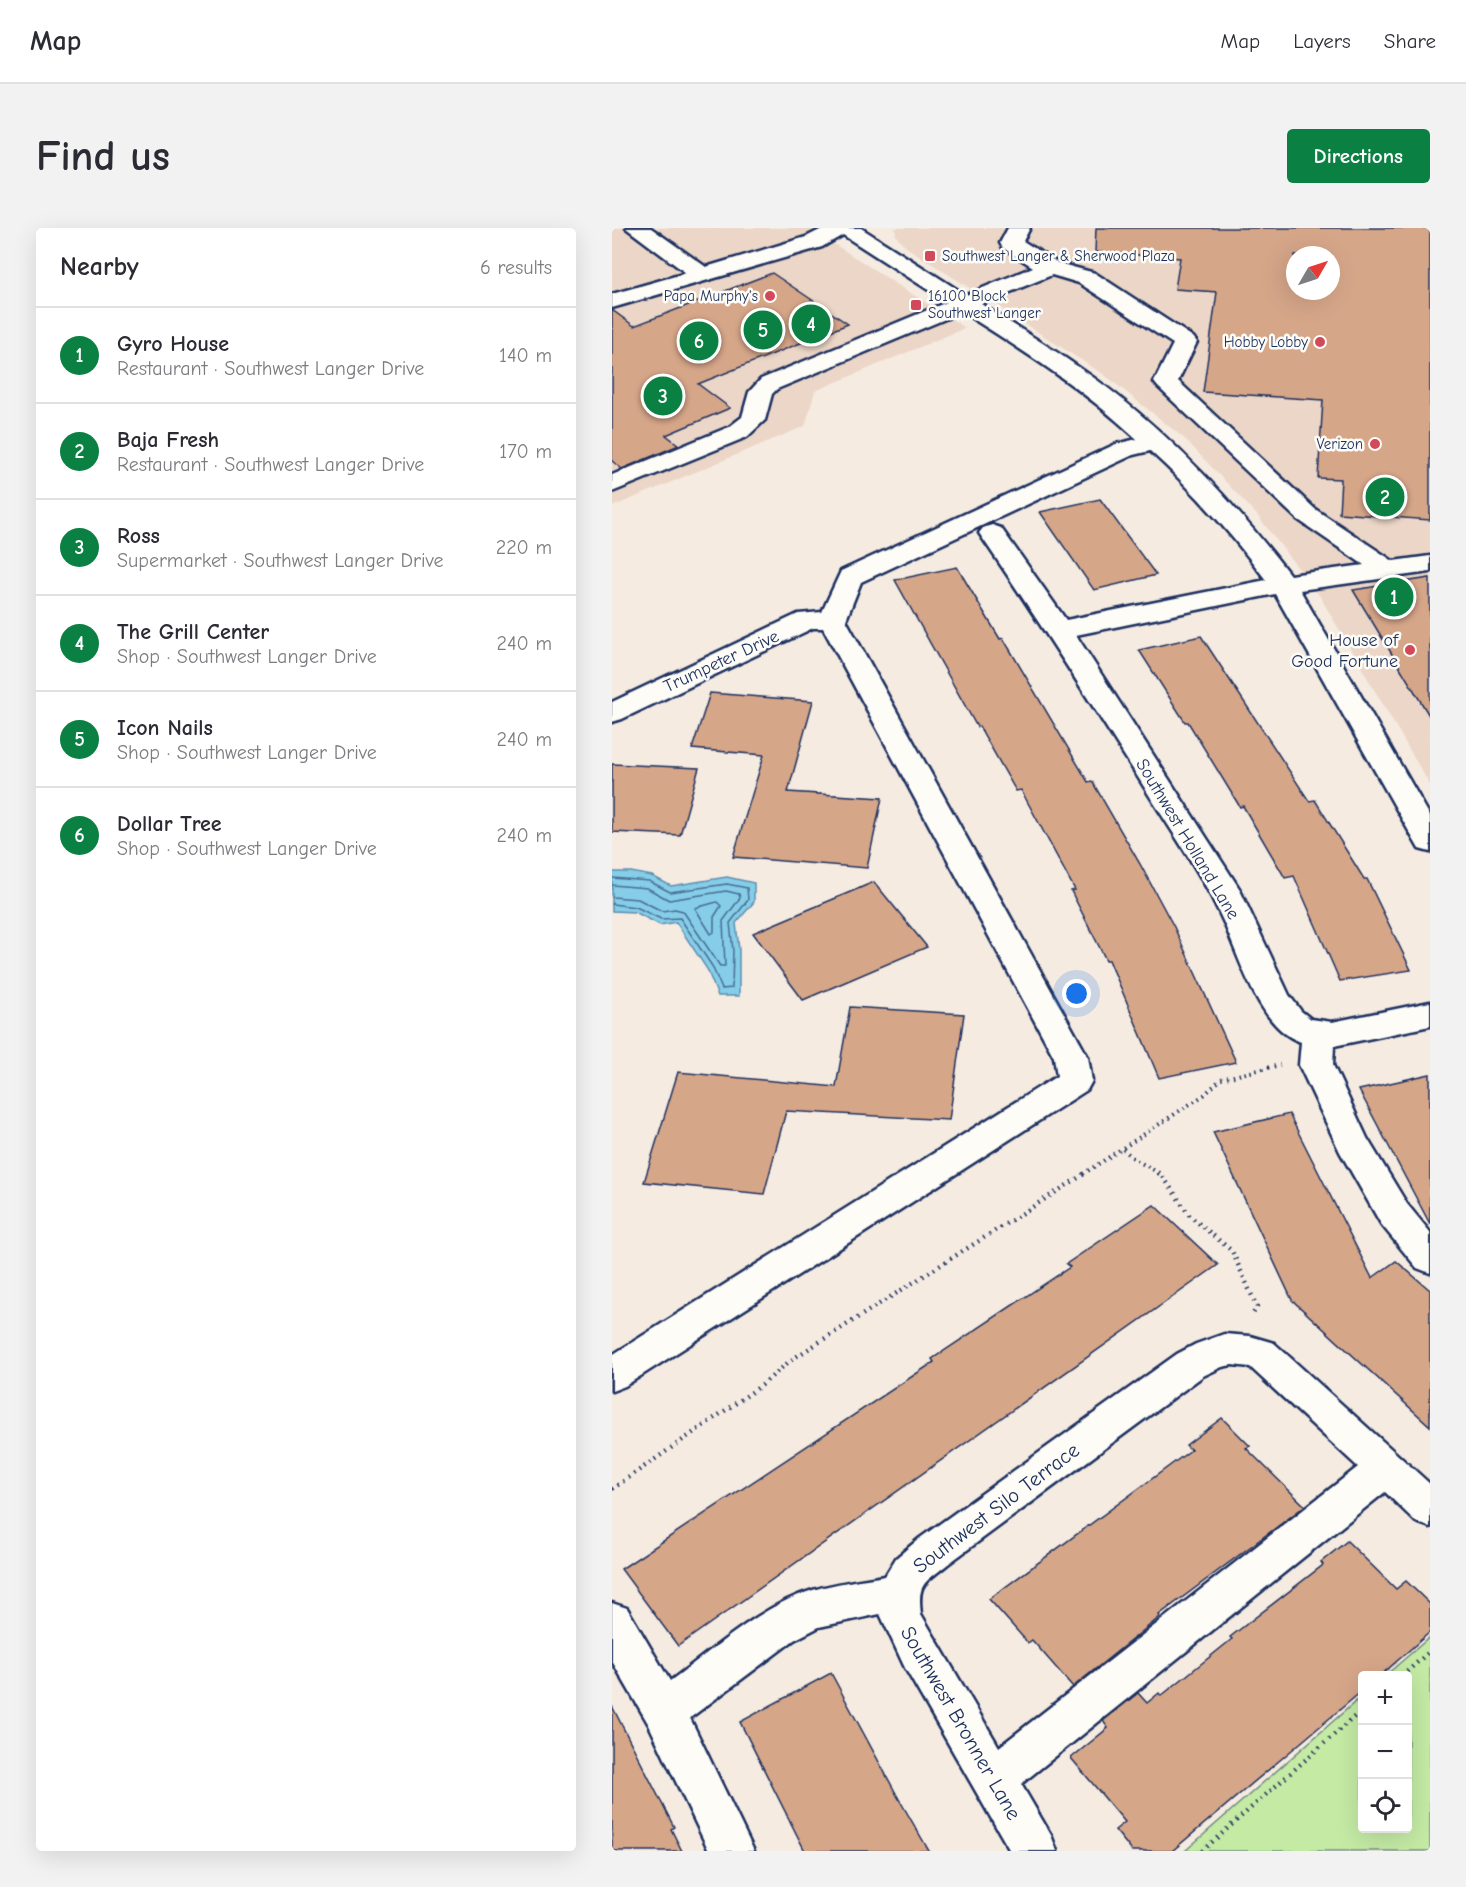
<!DOCTYPE html>
<meta charset="utf-8">
<style>
:root{--surface:#fff;--page:#f2f2f3;--text:#2b2b33;--muted:#7c7c81;--line:#e1e1e2;--accent:#0b8043}
body{margin:0;font-family:"Comic Neue",sans-serif;background:var(--page);color:var(--text)}
.controls{position:absolute;right:18px;bottom:18px;display:grid;overflow:hidden;border-radius:6px;box-shadow:0 6px 24px #0002}
.controls button{width:54px;height:54px;display:grid;place-items:center;padding:0;border:0;border-bottom:2px solid var(--line);background:var(--surface);color:var(--text);font:30px sans-serif}
.compass{position:absolute;left:674px;top:18px;width:54px;height:54px;border-radius:50%;background:var(--surface);box-shadow:0 6px 24px #0002;rotate:51deg}
.you{position:absolute;left:465px;top:766px;width:21px;height:21px;margin:-15px;border:4px solid #fff;border-radius:50%;background:#1a73e8;box-shadow:0 0 0 9px #1a73e833}
.badge{display:grid;place-items:center;width:39px;height:39px;border-radius:50%;background:var(--accent);color:#fff;font-size:20px;font-weight:700}
.pin{position:absolute;translate:-50% -50%;border:3px solid #fff;box-shadow:0 2px 6px #0006}
.list{margin:0;padding:0;list-style:none}
h2{display:flex;justify-content:space-between;align-items:center;height:78px;margin:0;padding:0 24px;font-size:26px}
h2 small{font-size:20px;font-weight:400;color:var(--muted)}
.list li{display:grid;grid-template-columns:39px 1fr auto;gap:18px;align-items:center;box-sizing:border-box;height:96px;padding:0 24px;border-top:2px solid var(--line)}
.list b{display:block;font-size:22px;white-space:nowrap}
.list p{margin:0;font-size:20px;white-space:nowrap;color:var(--muted)}
.list em{font-size:20px;font-style:normal;color:var(--muted)}
.icon{flex:none;width:33px;height:33px;fill:none;stroke:currentColor;stroke-width:2;stroke-linecap:round;stroke-linejoin:round}
.map{position:relative;flex:none;width:818px;height:1623px;overflow:hidden;border-radius:6px}
header{display:flex;align-items:center;gap:36px;box-sizing:border-box;height:84px;padding:0 30px;background:var(--surface);border-bottom:2px solid var(--line)}
header strong{font-size:28px}
nav{display:flex;gap:33px;margin-inline-start:auto;font-size:21px}
.intro{display:flex;align-items:center;justify-content:space-between;box-sizing:border-box;height:144px;padding:0 36px}
h1{margin:0;font-size:42px}
.button{padding:15px 27px;border-radius:6px;background:var(--accent);color:#fff;font-size:21px;font-weight:700}
main{display:flex;gap:36px;padding:0 36px}
aside{flex:1;background:var(--surface);border-radius:6px;box-shadow:0 6px 24px #0002}
.map>svg:first-child{display:block}
.built{fill:#ecd6c7;fill-rule:evenodd}
.green{fill:#c4eaa4;stroke:#708c81;stroke-width:1.5}
.water{fill:#86cde7;stroke:#5b8eb0;stroke-width:1.5}
.lines{fill:none;stroke-linecap:round;stroke-linejoin:round}
.shore{stroke:#466e95;stroke-width:1.5}
.building{fill:#d6a689;stroke:#1b2f5e;stroke-width:1.5;fill-rule:evenodd}
.minor-casing{stroke:#1b2f5e;stroke-width:5}
.path-far1{stroke:#1b2f5e;stroke-width:4;stroke-dasharray:1.5 4.5;stroke-linecap:butt}
.path{stroke:#1b2f5e;stroke-width:4.5;stroke-dasharray:1.5 5;stroke-linecap:butt}
.minor{fill:#fdfcf7;fill-rule:evenodd}
.poi-dot{fill:#d1495b;stroke:#fdfcf7;stroke-width:2}
.labels{text-anchor:middle;stroke-width:5;stroke-linejoin:round;paint-order:stroke}
.far-poi-label{font-size:15px;fill:#1b2f5e;stroke:#fdfcf7;text-anchor:end}
.poi-label{font-size:18px;fill:#1b2f5e;stroke:#fdfcf7;text-anchor:end}
.street-label{font-size:18px;fill:#1b2f5e;stroke:#fdfcf7}
.near-street-label{font-size:21px;fill:#1b2f5e;stroke:#fdfcf7}
</style>
<header>
<strong>Map</strong>
<nav><a>Map</a><a>Layers</a><a>Share</a></nav>
</header>
<div class="intro"><h1>Find us</h1><a class="button">Directions</a></div>
<main>
<aside>
<h2>Nearby<small>6 results</small></h2>
<ul class="list">
<li><span class="badge">1</span><div><b>Gyro House</b><p>Restaurant · Southwest Langer Drive</p></div><em>140 m</em></li>
<li><span class="badge">2</span><div><b>Baja Fresh</b><p>Restaurant · Southwest Langer Drive</p></div><em>170 m</em></li>
<li><span class="badge">3</span><div><b>Ross</b><p>Supermarket · Southwest Langer Drive</p></div><em>220 m</em></li>
<li><span class="badge">4</span><div><b>The Grill Center</b><p>Shop · Southwest Langer Drive</p></div><em>240 m</em></li>
<li><span class="badge">5</span><div><b>Icon Nails</b><p>Shop · Southwest Langer Drive</p></div><em>240 m</em></li>
<li><span class="badge">6</span><div><b>Dollar Tree</b><p>Shop · Southwest Langer Drive</p></div><em>240 m</em></li>
</ul>
</aside>
<div class="map">
<svg width="818" height="1623" viewBox="0 0 818 1623">
<rect width="100%" height="100%" fill="#f5ebe1"/>
<filter id="ink" filterUnits="userSpaceOnUse"><feTurbulence type="fractalNoise" baseFrequency=".0167" numOctaves="2"/><feDisplacementMap in="SourceGraphic" scale="12" xChannelSelector="R" yChannelSelector="G"/><feConvolveMatrix kernelMatrix="1 2 1 2 8 2 1 2 1" color-interpolation-filters="sRGB"/></filter>
<g filter="url(#ink)">
<!-- built -->
<g class="built">
<path d="M0,0H197L353,100L203,163L193,198L0,279Z"/>
<path d="M283,0H818V557L707,367L645,287L573,211L494,148L294,19L284,8ZM683,27H719V63H683Z"/>
</g>
<!-- green -->
<path class="green" d="M818,1409V1623H573L750,1468V1600H796V1448L774,1447Z"/>
<!-- water -->
<path class="water" d="M0,644H19L40,648L59,658L115,649L142,655V674L124,695L127,722V768H106L95,741L64,694L48,697L23,684L0,683Z"/>
<g class="lines">
<!-- shore -->
<g class="shore">
<path d="M0,650L37,653L58,664L115,656L135,660L136,672L118,695L121,723L120,760L110,761L100,738L68,690L49,691L24,679L0,676"/>
<path d="M0,657L35,660L57,672L114,663L127,666L128,670L111,693L113,738H108L71,683L63,681L50,683L26,671L0,669"/>
<path d="M105,674L109,678L102,689V704L99,706L83,680Z"/>
</g>
</g>
<!-- building -->
<g class="building">
<path d="M484,0H818V292L727,285L729,251L706,250L711,172L591,164L605,64L563,61L568,30L483,24ZM683,27H719V63H683Z"/>
<path d="M160,45L236,96L86,156L118,180L54,207L67,217L10,241L0,233V82L22,98Z"/>
<path d="M488,271L544,347L482,362L428,284Z"/>
<path d="M345,339L388,411L391,410L476,554L480,553L528,636L562,699L624,834L547,850L497,732H494L459,663L463,662L409,562L404,563L367,498L365,499L283,352Z"/>
<path d="M818,350V489L741,362Z"/>
<path d="M589,408L697,573L703,572L752,651H755L799,742L728,753L682,648L673,650L631,578L628,579L576,494H573L527,422Z"/>
<path d="M98,465L201,473L176,564L270,570L255,640L121,629L152,527L80,521Z"/>
<path d="M0,536L87,540L68,607L0,604Z"/>
<path d="M262,654L315,719L191,772L141,705Z"/>
<path d="M238,779L352,786L337,892L174,883L152,966L32,954L66,844L224,859Z"/>
<path d="M818,846V996L747,862Z"/>
<path d="M677,886L760,1050L784,1033L818,1062V1198L680,1072L601,904Z"/>
<path d="M542,977L606,1037L66,1418L9,1341L322,1134L320,1131L458,1039L454,1036Z"/>
<path d="M610,1190L638,1218L634,1220L693,1278L547,1387L548,1389L461,1459L420,1412L416,1415L377,1371L579,1222L574,1217Z"/>
<path d="M735,1313L784,1361L794,1353L818,1376V1404L768,1448H750V1463L560,1623H520L503,1602L513,1594L459,1530L496,1500L491,1493L526,1465L535,1475L547,1465L549,1468L620,1411L618,1409L711,1337L709,1334Z"/>
<path d="M219,1445L287,1571L317,1623H193L128,1494Z"/>
<path d="M0,1478L62,1599L59,1601L70,1623H0Z"/>
</g>
<g class="lines">
<!-- minor casing -->
<g class="minor-casing">
<g id="minor">
<path d="M14,0H39L94,39L194,9L212,0H249L354,67L421,39L391,20L388,15L396,0H418L411,13L446,35L483,45L581,109L585,114L566,153L703,281L781,333L818,328V344L688,362L818,588V624L807,621L803,614L663,366L464,407L627,660L677,767L689,783L699,791L720,794L818,774V798L722,818L721,837L755,910L795,976L818,1004V1045L805,1040L769,996L728,924L687,837L689,814C648,801 628,731 612,695C590,645 557,600 529,554C476,470 423,387 367,305L371,300L380,297L389,300L454,392L654,352C619,305 581,262 538,223L521,227L249,354L234,392L476,829L480,853L475,862L13,1158L0,1163V1127L445,848L442,829L211,400H201L10,491L0,494V474L186,386L210,384L229,343L504,216L525,211C472,161 412,123 350,84L165,161L160,166L153,192L135,209L0,264V247L117,199L130,189L137,164L149,151L335,74L231,7L210,19L0,80V66L74,45ZM440,47L467,55L561,116L542,154L546,159L685,291L752,337L678,347C616,267 546,192 462,136C432,115 400,96 369,76Z"/>
<path d="M612,1106L638,1108L662,1115L818,1256V1299L804,1294L773,1264L409,1556L439,1607L445,1623H398L293,1440L268,1386L207,1399L182,1412L78,1490L142,1623H97L37,1497L0,1433V1375L15,1380L58,1453C101,1422 150,1377 201,1362C224,1355 249,1352 273,1348L284,1330L308,1310L565,1126L584,1116ZM620,1137L638,1139L746,1239L387,1519L309,1386C305,1354 313,1355 336,1336L591,1148L610,1139Z"/>
</g>
</g>
<!-- path-far1 -->
<g class="path-far1">
<path d="M511,921L522,931L549,946"/>
<path d="M471,946L592,867L609,851L668,837"/>
</g>
<!-- path -->
<g class="path">
<path d="M546,945L550,947L578,988L620,1023L645,1079L639,1089"/>
<path d="M0,1261L150,1157L179,1132L474,945"/>
<path d="M790,1448L818,1423"/>
<path d="M590,1623L750,1482"/>
</g>
<!-- minor -->
<use href="#minor" class="minor"/>
</g>
</g>
<!-- markers -->
<g class="poi-dot">
<rect x="312" y="22" width="12" height="12" rx="3"/>
<circle cx="158" cy="68" r="6"/>
<rect x="298" y="71" width="12" height="12" rx="3"/>
<circle cx="708" cy="114" r="6"/>
<circle cx="763" cy="216" r="6"/>
<circle cx="798" cy="422" r="6"/>
</g>
<g class="labels">
<!-- far-poi labels -->
<g class="far-poi-label">
<text x="330" y="33" text-anchor="start">Southwest Langer &amp; Sherwood Plaza</text>
<text x="146" y="73">Papa Murphy's</text>
<text x="316" y="73" text-anchor="start">16100 Block<tspan x="316" dy="17">Southwest Langer</tspan></text>
<text x="696" y="119">Hobby Lobby</text>
<text x="751" y="221">Verizon</text>
</g>
<!-- poi labels -->
<g class="poi-label">
<text x="786" y="418">House of<tspan x="786" dy="21">Good Fortune</tspan></text>
</g>
<!-- street labels -->
<g class="street-label">
<text transform="translate(109 433) rotate(-25)" y="6">Trumpeter Drive</text>
<text transform="translate(576 611) rotate(59)" y="6">Southwest Holland Lane</text>
</g>
<!-- near-street labels -->
<g class="near-street-label">
<text transform="translate(384 1280) rotate(-37)" y="7">Southwest Silo Terrace</text>
<text transform="translate(349 1495) rotate(60)" y="7">Southwest Bronner Lane</text>
</g>
</g>
</svg>
<div class="controls">
<button>+</button>
<button>−</button>
<button><svg class="icon" aria-label="locate" viewBox="0 0 24 24"><circle cx="12" cy="12" r="6"/><path d="M12 2v4M12 18v4M2 12h4M18 12h4"/></svg></button>
</div>
<svg class="compass" viewBox="-18 -18 36 36"><path d="M0-13l5 13h-10z" fill="#e53935"/><path d="M0 13l5-13h-10z" fill="#7c7c81"/></svg>
<div class="you"></div>
<div class="pin badge" style="left:782px;top:369px">1</div>
<div class="pin badge" style="left:773px;top:269px">2</div>
<div class="pin badge" style="left:51px;top:168px">3</div>
<div class="pin badge" style="left:199px;top:96px">4</div>
<div class="pin badge" style="left:151px;top:102px">5</div>
<div class="pin badge" style="left:87px;top:113px">6</div>
</div>
</main>
